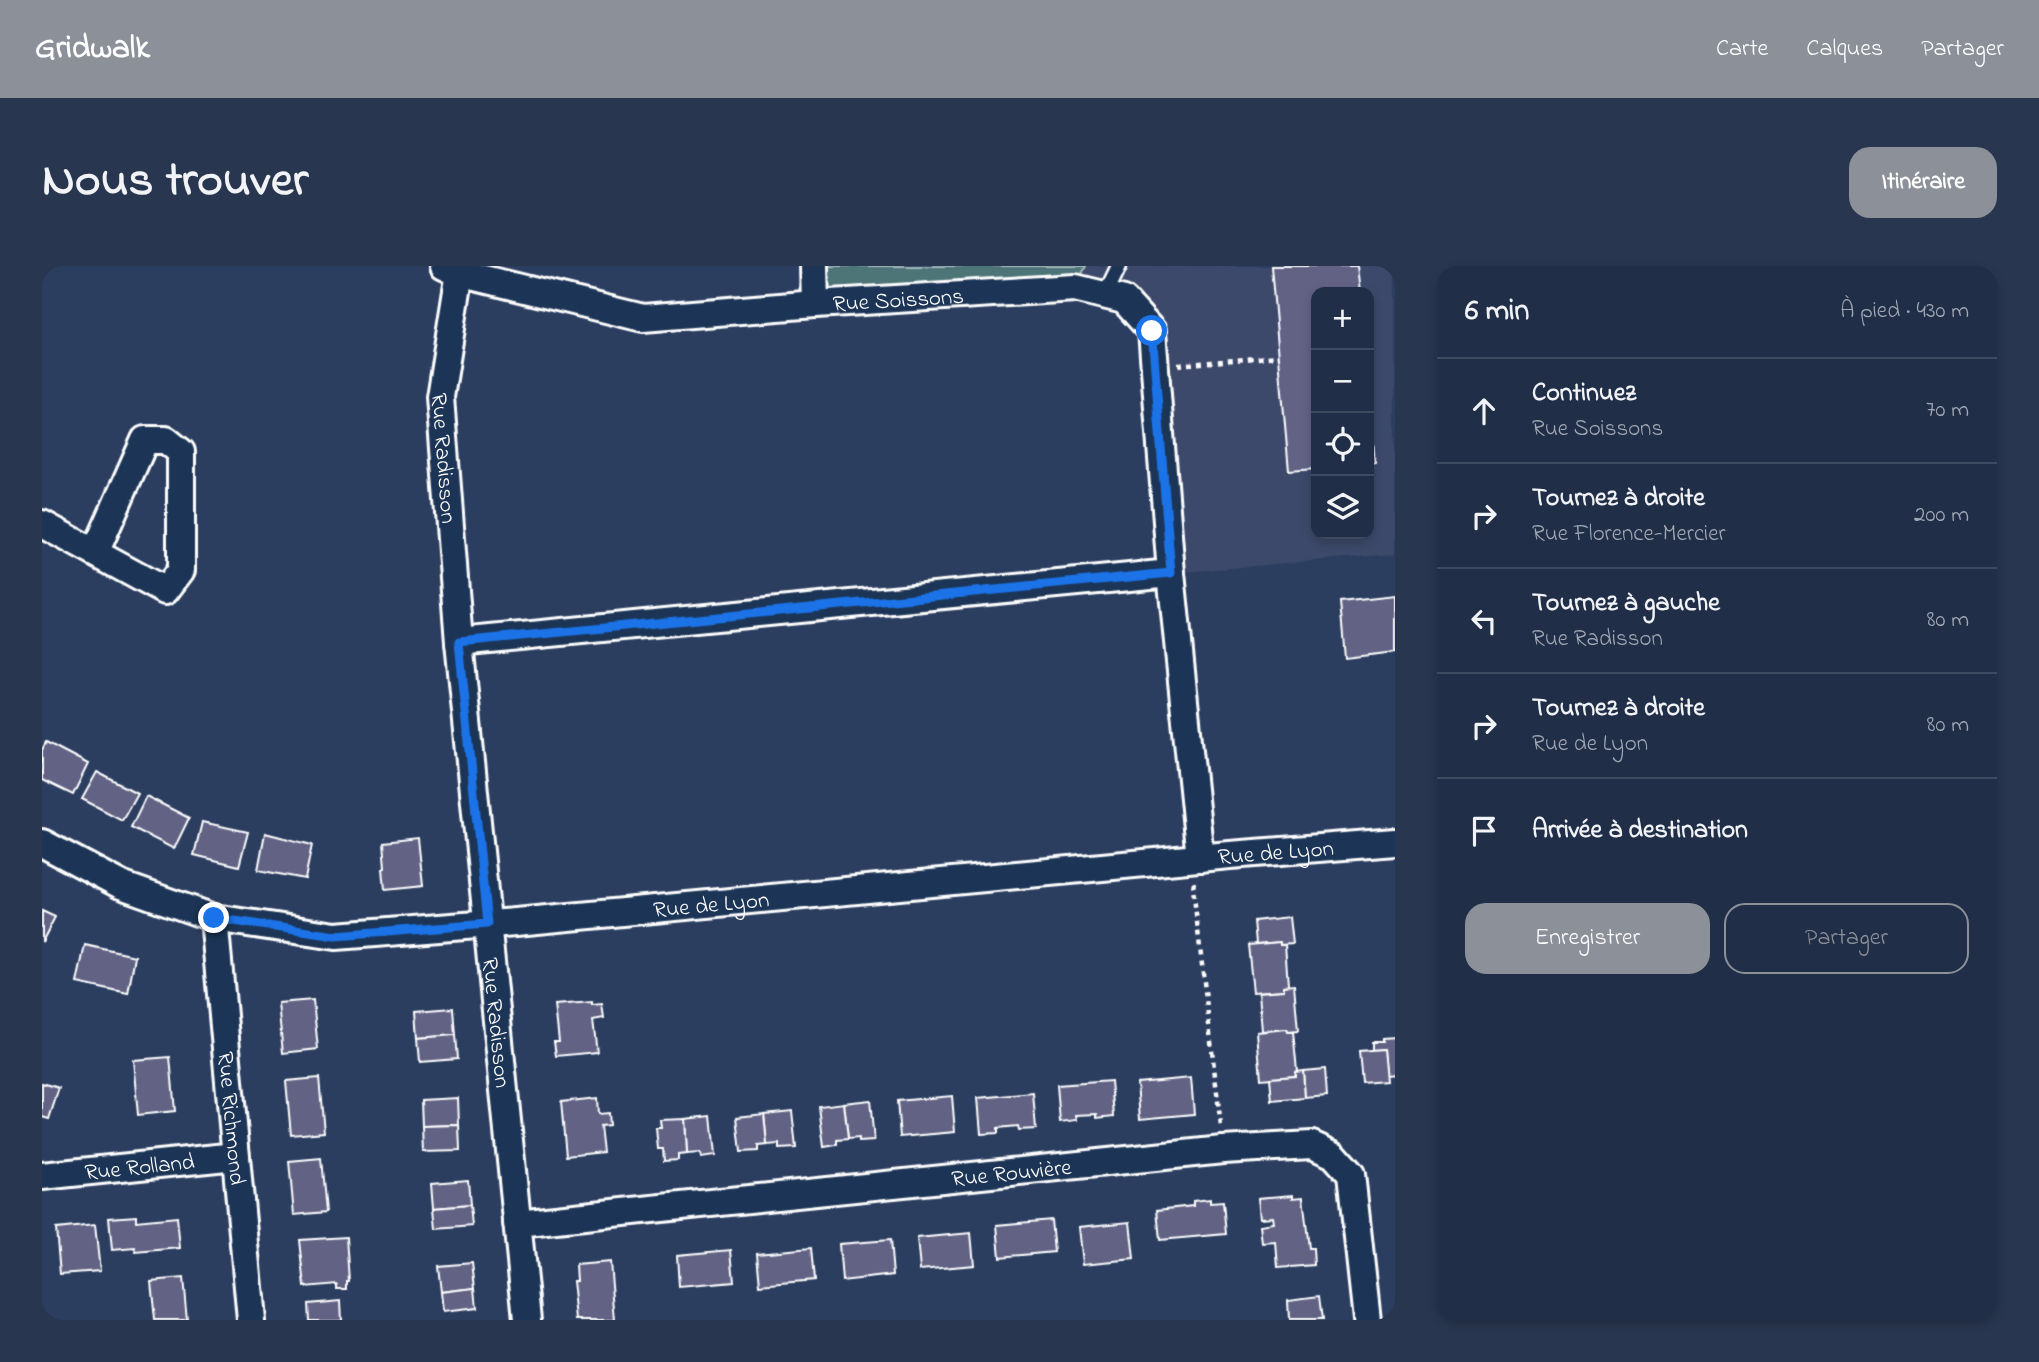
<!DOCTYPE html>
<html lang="fr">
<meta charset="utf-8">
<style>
:root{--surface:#202e48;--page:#28364f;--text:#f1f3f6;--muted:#a2a8b4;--line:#3d4a60;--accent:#8c9099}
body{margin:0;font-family:"Indie Flower",sans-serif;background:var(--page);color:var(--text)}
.controls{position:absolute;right:21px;top:21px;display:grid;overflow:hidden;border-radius:14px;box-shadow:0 4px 10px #0003}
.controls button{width:63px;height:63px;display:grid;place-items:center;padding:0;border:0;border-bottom:2px solid var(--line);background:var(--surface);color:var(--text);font:35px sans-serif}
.stop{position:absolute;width:21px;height:21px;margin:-16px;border:5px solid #1a73e8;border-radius:50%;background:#fff}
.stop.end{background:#1a73e8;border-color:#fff;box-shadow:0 2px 7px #0008}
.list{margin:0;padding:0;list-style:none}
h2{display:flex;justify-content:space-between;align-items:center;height:91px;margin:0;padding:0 28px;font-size:30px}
h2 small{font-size:23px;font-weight:400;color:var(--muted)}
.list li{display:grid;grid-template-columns:46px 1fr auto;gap:21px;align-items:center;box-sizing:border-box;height:105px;padding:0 28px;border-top:2px solid var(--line)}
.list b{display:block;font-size:26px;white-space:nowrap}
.list p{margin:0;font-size:23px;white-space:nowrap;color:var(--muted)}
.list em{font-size:23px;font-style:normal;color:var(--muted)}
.actions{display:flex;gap:14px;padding:21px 28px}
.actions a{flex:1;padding:16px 0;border:2px solid var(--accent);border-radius:21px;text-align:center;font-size:24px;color:var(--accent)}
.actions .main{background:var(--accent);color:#fff}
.icon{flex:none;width:38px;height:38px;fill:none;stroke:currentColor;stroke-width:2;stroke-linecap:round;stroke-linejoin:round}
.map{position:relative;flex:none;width:1353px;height:1054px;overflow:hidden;border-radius:21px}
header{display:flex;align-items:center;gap:42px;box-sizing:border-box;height:98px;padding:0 35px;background:var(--accent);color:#fff}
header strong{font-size:33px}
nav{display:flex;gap:38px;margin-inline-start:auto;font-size:24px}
.intro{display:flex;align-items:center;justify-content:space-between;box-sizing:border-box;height:168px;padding:0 42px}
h1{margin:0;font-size:49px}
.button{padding:18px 32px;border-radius:21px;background:var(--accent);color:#fff;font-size:24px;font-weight:700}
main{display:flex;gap:42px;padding:0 42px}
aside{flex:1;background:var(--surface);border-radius:21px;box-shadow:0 4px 10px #0003}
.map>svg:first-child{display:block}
.built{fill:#3c496b;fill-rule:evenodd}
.green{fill:#4e7578;stroke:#a6babc;stroke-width:2}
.building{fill:#626285;stroke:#fff;stroke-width:2}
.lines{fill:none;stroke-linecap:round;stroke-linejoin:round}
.lane-casing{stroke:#fff;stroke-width:19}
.street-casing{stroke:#fff;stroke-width:32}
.path{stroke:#fff;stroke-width:4.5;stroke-dasharray:5 5;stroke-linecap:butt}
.lane{stroke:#1d3557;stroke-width:14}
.street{stroke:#1d3557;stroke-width:26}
.route{stroke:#1a73e8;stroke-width:9}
.labels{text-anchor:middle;stroke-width:6;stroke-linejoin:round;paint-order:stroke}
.street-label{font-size:23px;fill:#fff;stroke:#1d3557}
</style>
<header>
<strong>Gridwalk</strong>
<nav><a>Carte</a><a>Calques</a><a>Partager</a></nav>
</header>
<div class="intro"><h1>Nous trouver</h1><a class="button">Itinéraire</a></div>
<main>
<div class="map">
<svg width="1353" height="1054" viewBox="0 0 1353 1054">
<rect width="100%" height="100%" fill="#2b3e60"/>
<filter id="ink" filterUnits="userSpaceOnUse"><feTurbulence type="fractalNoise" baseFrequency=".0143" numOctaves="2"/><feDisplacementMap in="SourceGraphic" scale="14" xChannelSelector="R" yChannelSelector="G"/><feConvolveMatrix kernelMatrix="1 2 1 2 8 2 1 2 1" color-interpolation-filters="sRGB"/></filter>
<g filter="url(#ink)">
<!-- built -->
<path class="built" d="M1044,0H1353V288L1129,307L1114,101L1082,34L1033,22ZM1274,26H1327V268H1274Z"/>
<!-- green -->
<path class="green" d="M772,0H1044L1033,22L773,38Z"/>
<!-- building -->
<g class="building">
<path d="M1229,0H1315L1318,26H1274V203L1247,205Z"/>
<path d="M1327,130L1333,197L1327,198Z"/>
<path d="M1353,330V386L1303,392L1298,336Z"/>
<path d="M4,476L46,498L31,529L0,514V484Z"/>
<path d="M55,506L95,527L80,554L40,533Z"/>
<path d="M104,530L147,552L132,583L89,561Z"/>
<path d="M160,556L206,566L197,600L152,589Z"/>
<path d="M223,567L270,579L263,613L216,604Z"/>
<path d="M376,572L381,620L343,624L341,602L343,601L341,576Z"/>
<path d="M0,645L13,651L0,676Z"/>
<path d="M1248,651L1251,678L1238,679V676L1214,678L1212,655Z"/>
<path d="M1238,676V679H1243L1246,719L1242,720V724L1211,726L1206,679Z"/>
<path d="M43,679L93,690L86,728L35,717Z"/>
<path d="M1252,719L1256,765L1246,766L1245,763L1220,765L1217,726L1242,724V720Z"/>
<path d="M271,734L276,783L241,787L236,737Z"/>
<path d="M550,736V739L560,738L562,752L551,754L555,786L514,790L512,776H517L513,739Z"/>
<path d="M411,742L413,769L376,772L374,745Z"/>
<path d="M1245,763L1246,766H1251L1255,805L1253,806V810L1219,813L1215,766Z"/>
<path d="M413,769L415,793L378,796L376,772Z"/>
<path d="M1353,772V808L1343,809L1341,783L1330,784V776H1340V773Z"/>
<path d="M1341,783L1344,815L1320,817L1317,785Z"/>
<path d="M128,791L133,845L96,849L91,794Z"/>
<path d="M1283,803L1285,830L1263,832L1261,805Z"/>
<path d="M1261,805L1263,832L1230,835L1228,812L1253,810V806Z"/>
<path d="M277,812L282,866L249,869L244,815Z"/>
<path d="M1149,812L1152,848L1098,853L1095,817Z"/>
<path d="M1069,815L1072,850L1055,852V848L1034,849L1035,854L1018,856L1015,819Z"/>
<path d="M0,817L17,822L7,853L0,851Z"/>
<path d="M991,827L994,863L977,864L976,860L956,862V867L939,868L936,832Z"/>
<path d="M910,830L913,866L858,871L855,835Z"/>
<path d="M416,832L417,859L380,860L379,834Z"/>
<path d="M555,832L556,848L566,847L567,859L558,860L561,886L524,890L519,836Z"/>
<path d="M828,834L832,875L817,876V872L806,873L802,837Z"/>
<path d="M802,837L806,873L795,874V879L782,881L777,840Z"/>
<path d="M750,845L754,882L737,883V878L725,879L722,848Z"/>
<path d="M722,848L725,879L716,880V885L699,886L695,851Z"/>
<path d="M669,850L673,890L659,892L658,887L645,888L643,853Z"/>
<path d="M643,853L645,888L636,889V894L622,895L621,883H616L614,862H619L618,854Z"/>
<path d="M417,859L418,885L381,886L380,860Z"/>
<path d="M279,892L284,946L252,949L247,895Z"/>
<path d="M426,914L428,939L392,942L390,917Z"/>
<path d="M1251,929V932L1261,931L1267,982H1271L1272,999L1236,1002L1234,976L1220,977L1218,959L1232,957L1231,951L1218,952L1216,932Z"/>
<path d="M1168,933V937L1181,936L1184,968L1118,974L1115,944L1151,940V935Z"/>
<path d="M428,939L430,960L394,963L392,942Z"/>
<path d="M94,950V955L135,951L138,982L94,986L93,982L70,984L67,952Z"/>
<path d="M1009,954L1012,986L958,991L955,959Z"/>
<path d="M1088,956L1092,993L1041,998L1037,961Z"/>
<path d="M53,959L58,1005L18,1008L14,963Z"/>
<path d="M929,967L932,999L878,1004L875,972Z"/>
<path d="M304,971L307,1015H305V1023H295V1018L263,1021L258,974Z"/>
<path d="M848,974L851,1009L800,1015L797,978Z"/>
<path d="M769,982L772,1014L718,1019L715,987Z"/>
<path d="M689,984L692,1016L637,1021L635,989Z"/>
<path d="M568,996L573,1054H535L531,1015H535L534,999Z"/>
<path d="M430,997L433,1022L399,1026L396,1000Z"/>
<path d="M141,1012L145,1054H113L109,1015Z"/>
<path d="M433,1022L435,1042L401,1046L399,1026Z"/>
<path d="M1277,1030L1280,1054H1247L1246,1034Z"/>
<path d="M298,1035L299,1054H267L266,1038Z"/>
</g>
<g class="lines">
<!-- lane casing -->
<g class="lane-casing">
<path id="lane" d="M1063,29L1077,0"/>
</g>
<!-- street casing -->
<g class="street-casing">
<g id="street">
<path id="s1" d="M402,0L417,7L601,52L773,38L1033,22L1082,34L1110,65L1129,307L1158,592"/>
<path id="s2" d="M419,0L398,131L417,376L485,1054"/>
<path d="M772,0L773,38"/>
<path d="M0,258L123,325L139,304V186L124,174H103L53,287"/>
<path d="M417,376L1129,307"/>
<path id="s3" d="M0,577L79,619L172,652L294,670L474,656L1188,589L1353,576"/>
<path id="s4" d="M172,652L209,1054"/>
<path id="s5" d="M0,910L194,890"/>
<path id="s6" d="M475,957L1181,884L1270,879L1292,889L1309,908L1325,1054"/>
</g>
</g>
<!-- path -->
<g class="path">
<path d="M1136,99L1237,90"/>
<path d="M1152,616L1151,622L1179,861"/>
</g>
<!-- lane -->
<use href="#lane" class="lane"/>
<!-- street -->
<use href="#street" class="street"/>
</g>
</g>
<g class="lines" filter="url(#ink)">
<!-- route -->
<path class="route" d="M172,652L294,670L445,658L417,376L1129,307L1110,65"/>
</g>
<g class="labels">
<!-- street labels -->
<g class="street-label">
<text dy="8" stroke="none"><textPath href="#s1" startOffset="462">Rue Soissons</textPath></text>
<text dy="8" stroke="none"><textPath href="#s2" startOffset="194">Rue Radisson</textPath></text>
<text dy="8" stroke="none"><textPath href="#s3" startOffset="1255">Rue de Lyon</textPath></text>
<text dy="8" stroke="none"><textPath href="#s3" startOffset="688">Rue de Lyon</textPath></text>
<text dy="8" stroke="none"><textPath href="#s2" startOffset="761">Rue Radisson</textPath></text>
<text dy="8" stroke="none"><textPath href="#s4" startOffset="201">Rue Richmond</textPath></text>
<text dy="8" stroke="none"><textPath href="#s5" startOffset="98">Rue Rolland</textPath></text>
<text dy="8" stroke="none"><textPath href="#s6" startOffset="497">Rue Rouvière</textPath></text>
</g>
</g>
</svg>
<div class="controls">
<button>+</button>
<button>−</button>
<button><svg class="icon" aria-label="locate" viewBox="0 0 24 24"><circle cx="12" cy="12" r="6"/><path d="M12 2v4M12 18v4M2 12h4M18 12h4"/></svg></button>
<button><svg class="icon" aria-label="layers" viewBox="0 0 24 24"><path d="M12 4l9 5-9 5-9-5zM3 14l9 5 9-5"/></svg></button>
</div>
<div class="stop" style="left:1110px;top:65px"></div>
<div class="stop end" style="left:172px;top:652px"></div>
</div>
<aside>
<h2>6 min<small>À pied · 430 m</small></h2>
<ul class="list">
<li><svg class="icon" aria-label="ahead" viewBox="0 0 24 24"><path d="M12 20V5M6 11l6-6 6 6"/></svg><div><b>Continuez</b><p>Rue Soissons</p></div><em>70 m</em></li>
<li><svg class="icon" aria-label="right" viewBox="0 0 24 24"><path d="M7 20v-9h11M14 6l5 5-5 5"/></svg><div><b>Tournez à droite</b><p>Rue Florence-Mercier</p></div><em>200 m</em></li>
<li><svg class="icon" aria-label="left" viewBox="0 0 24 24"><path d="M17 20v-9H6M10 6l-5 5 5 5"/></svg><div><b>Tournez à gauche</b><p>Rue Radisson</p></div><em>80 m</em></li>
<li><svg class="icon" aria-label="right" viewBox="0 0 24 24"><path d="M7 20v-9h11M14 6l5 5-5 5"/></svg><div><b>Tournez à droite</b><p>Rue de Lyon</p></div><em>80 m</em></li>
<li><svg class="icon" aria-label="arrive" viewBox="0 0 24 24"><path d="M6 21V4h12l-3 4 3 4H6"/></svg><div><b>Arrivée à destination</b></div></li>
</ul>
<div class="actions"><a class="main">Enregistrer</a><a>Partager</a></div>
</aside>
</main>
